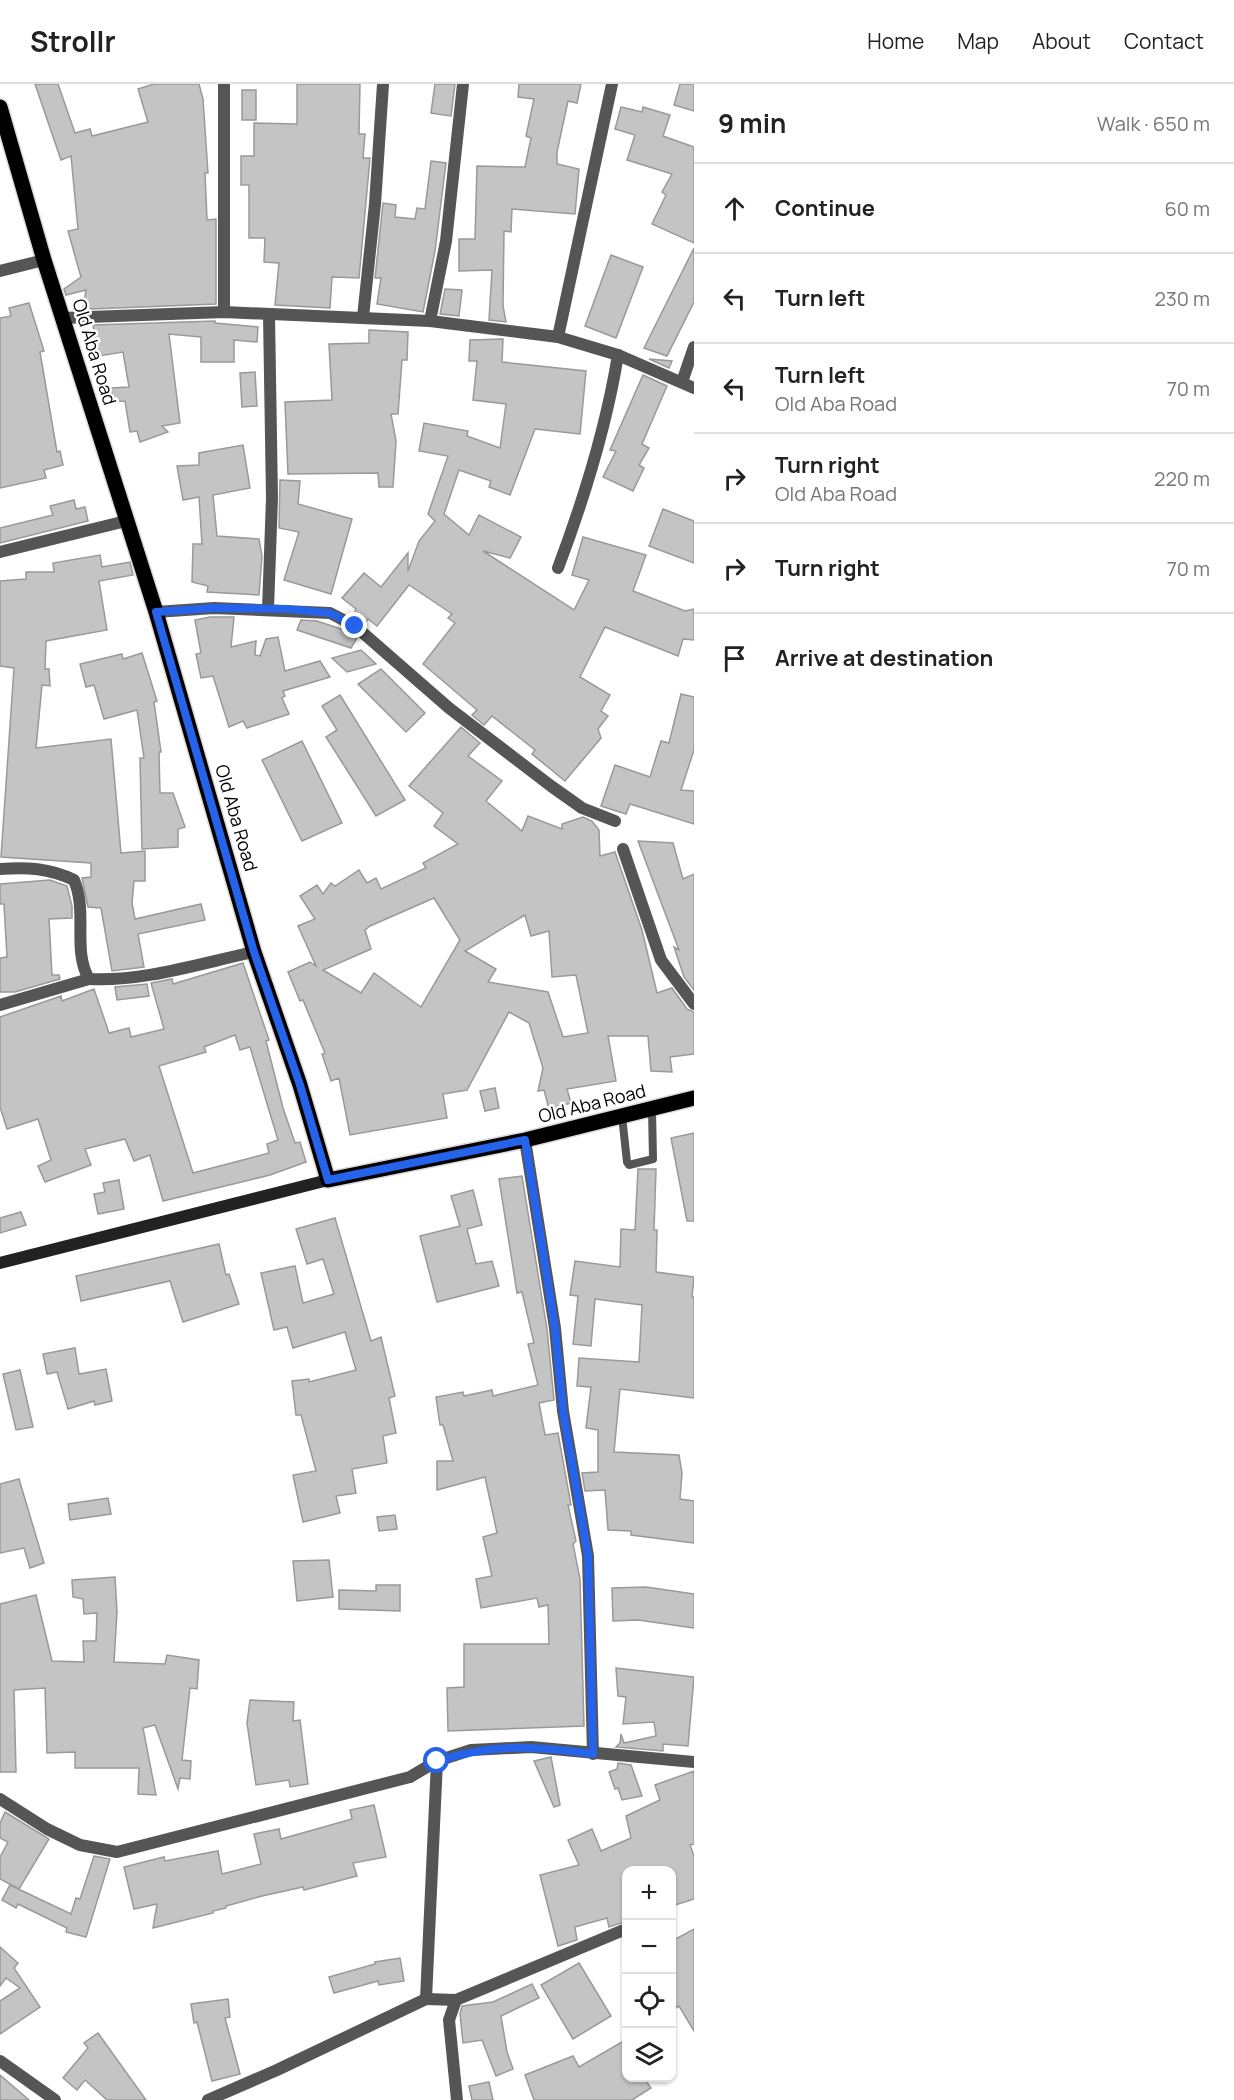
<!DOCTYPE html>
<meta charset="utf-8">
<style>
:root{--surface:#fff;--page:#f2f2f2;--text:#222;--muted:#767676;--line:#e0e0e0}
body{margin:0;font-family:Manrope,sans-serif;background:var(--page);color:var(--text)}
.controls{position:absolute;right:18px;bottom:18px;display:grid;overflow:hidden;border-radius:12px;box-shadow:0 2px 4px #0004}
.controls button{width:54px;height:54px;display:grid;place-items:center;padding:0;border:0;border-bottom:2px solid var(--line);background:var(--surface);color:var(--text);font:30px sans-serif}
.stop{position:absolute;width:18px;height:18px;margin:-14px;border:4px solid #2563eb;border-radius:50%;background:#fff}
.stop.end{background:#2563eb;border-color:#fff;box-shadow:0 2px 6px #0008}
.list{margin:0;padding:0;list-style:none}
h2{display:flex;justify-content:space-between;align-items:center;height:78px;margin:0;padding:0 24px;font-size:26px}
h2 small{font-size:20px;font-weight:400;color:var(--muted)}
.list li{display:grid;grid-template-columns:39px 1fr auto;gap:18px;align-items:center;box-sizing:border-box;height:90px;padding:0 24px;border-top:2px solid var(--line)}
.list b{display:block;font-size:22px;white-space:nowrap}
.list p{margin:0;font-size:20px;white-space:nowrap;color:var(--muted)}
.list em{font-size:20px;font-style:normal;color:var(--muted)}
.icon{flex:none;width:33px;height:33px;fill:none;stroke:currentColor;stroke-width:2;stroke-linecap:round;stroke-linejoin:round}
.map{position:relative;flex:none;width:694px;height:2016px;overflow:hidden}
header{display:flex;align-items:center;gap:36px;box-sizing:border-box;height:84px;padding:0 30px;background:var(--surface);border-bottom:2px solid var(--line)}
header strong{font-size:28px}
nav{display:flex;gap:33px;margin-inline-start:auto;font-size:21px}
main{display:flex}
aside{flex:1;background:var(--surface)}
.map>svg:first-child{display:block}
.building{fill:#c4c4c4;stroke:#999;stroke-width:1.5;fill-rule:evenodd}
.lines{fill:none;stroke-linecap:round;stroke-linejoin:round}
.primary-casing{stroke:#dbdbdb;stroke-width:18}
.lane{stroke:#555;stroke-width:8}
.street{stroke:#555;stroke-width:12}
.secondary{stroke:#222;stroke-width:12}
.primary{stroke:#000;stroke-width:15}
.route{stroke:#2563eb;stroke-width:8}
.labels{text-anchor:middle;stroke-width:5;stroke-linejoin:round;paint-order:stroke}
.street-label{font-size:18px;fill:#000;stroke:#fff}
</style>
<header>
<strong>Strollr</strong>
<nav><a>Home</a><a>Map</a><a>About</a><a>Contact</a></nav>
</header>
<main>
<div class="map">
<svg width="694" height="2016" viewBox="0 0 694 2016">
<rect width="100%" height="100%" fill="#fff"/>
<!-- building -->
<g class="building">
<path d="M35,0H58L75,49L90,45L92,52L148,38L138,5L154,0H199L203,15L208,89H205L207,136L216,135V220L91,225L83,224L86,206L66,211L64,205L81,193L68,147L78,145L71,72L61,76Z"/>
<path d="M297,0H360L359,50H365L363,74H370L359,194L332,193L330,224L275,221L279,179L264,178L265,154H249V101H241V72H254V39L297,40Z"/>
<path d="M435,0H455L451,32L431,29Z"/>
<path d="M519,0H581L577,19L568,17L557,68V80L579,85L575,130L512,125L511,148L504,147L503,222L506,238L489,236L492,186L459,187V155H475L477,82L525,83L531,54L526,52L534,15L518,13Z"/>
<path d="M680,0H694V27L674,21Z"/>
<rect x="242" y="6" width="14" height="30"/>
<path d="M621,23L642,28L643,23L670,31L663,52L694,63V159L652,140L666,111L662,108L672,90L627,76L635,51L615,45Z"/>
<path d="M431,77L446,79L435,167L423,228L377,220L381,194H375L383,119L396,121L395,133L415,135L417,124L425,125Z"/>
<path d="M694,164V218L667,272L644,264Z"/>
<path d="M611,171L643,183L616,254L585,242Z"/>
<path d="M445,205L462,206L459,232L440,230Z"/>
<path d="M29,219L44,267L40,268L57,368L60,367L63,381L44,386L46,394L0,404V234L11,232L9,224Z"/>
<path d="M215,237V239L258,243L257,258L234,256V278H201V253L169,250L180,339L162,342L168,348L140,358L137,347L130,348L125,317L113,318L111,304L129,303L123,268L99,272L93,241Z"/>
<path d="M369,246L408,248L407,276H402L398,330H391L396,357L393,403H379L378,389L288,390L285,318L332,316L329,260L369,259Z"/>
<path d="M503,255L502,278L586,287L580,350L535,345L510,411L489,403L491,397L459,386L444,430L469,451L479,431L521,453L510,474L483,467L574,526L589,496L572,491L583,453L646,471L633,507L685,527L694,525V556L683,555L678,572L605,543L580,593L610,611L601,627L608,632L598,645L601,654L565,697L532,670L535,666L492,632L484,641L472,631L477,626L423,580L455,539L448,534L452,530L409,501L377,542L368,535L365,540L353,532L356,525L342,514L364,489L381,503L408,469V487L419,457L435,437L428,430L448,372L419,367L424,339L468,347L467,352L500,364L506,320L473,316L477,277H469L470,256Z"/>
<path d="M649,275L672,277L669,284Z"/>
<path d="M255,288L257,322L242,323L240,289Z"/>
<path d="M643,291L667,302L642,360L649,364L639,381L644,384L633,407L603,393L616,367L610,366Z"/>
<path d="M243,361L250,404L213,411L217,452L259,455L262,472L259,511L207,508L208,502L192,498L193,460H202L199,413L183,416L177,382L199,381V369Z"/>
<path d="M280,396L300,397L298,420L352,435L331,510L284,496L299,448L279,444Z"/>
<path d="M74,416L76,425L85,423L88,437L0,459V444L53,431L50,422Z"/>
<path d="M663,425L694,437V479L649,462Z"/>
<path d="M100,471L102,483L130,478L133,491L99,497L107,546L46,557L45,585H49L50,602L42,601L36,664L111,655L121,769L145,767V797H134L132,819L135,835L201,820L205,836L138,850L144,883L112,887L101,824L88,823L82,794L91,793V779L1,773L14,584L0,582V497L26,495V488H54L53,479Z"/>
<path d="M210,533H234L231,563L256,557L255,571L260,572L266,555L278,553L285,587L320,577L330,593L283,607L285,612L282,614L289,630L247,644L243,637L229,643L213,592L201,594L196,570L201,569L195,536Z"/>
<path d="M301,536L317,537L344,546L357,554L351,564L297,546Z"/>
<path d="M361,566L376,580L347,588L332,574Z"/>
<path d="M142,569L157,617L154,618L161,668H159L160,709H173L185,743L178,745V763L142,765L140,674H144L137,626L104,635L94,601L86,603L80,580L122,570L123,575Z"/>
<path d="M381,585L425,629L406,648L358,600Z"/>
<path d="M681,610L694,613V666L681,706L694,707V740L630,720L626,730L601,722L615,681L650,693L661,657L669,659Z"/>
<path d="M340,611L405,716L376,732L326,653L337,646L322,622Z"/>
<path d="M461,643L480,659L468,672L502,697L486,717L522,747L528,732L562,745V740L583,733L592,737L599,746L600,772L615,768L642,846L657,909L672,904L687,925L694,928V970L670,973L672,988L651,987L648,952H608L616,997L567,1005L571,1019L549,1025L544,1006L538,1007L543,984L529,939L509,928L467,1006L443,1010L447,1034L350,1051L339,994L331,997L322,970L325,969L303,916L300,917L288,888L310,878L316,882L298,842L315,835L300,812L317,801L323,810L331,799L335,802L359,786L367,799L376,794L381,805L426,784L423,779L458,760L434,742L443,729L409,702ZM434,814L460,856L421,923L374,889L361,909L323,886L371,865L365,846L370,842ZM525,831L531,852L549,847L552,893L576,891L588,949L563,953L548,908L488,898L496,885L465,867Z"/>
<path d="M302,657L342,739L302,757L262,676Z"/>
<path d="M638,757L673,759L683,795L694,790V906L684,893L674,863L679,866Z"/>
<path d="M50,796L67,802L72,822V834L49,835L52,891H59L60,895L15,908H0V874L7,873L4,820H0V800Z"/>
<path d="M243,879L269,956L266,957L283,1024L295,1059L300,1058L306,1078L270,1091L163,1117L150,1071L134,1077L125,1055L85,1065L91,1081L45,1098L38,1082L51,1076L38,1035L7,1045L0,1023V933L61,912L62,917L94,905L109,949L129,944L131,953L164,945L151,899L172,895L173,900ZM235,951L240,966L250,963L278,1056L267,1060L269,1069L193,1089L159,982L206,968L204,963Z"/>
<path d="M147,900L149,912L117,916L115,903Z"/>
<path d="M495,1004L499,1024L485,1027L480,1007Z"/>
<path d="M694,1049V1137H687L671,1054Z"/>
<path d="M638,1085H656L654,1146H657L656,1188L694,1193L692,1213H694V1314L620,1305L614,1368L679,1371L682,1389L680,1415L694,1417V1459L631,1451V1447L608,1446L605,1406L585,1407L582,1389L598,1388V1346L586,1344L591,1303L577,1302L579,1274L639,1278L642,1221L595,1215L591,1262L573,1260L578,1212L570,1211L575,1177L620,1183L621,1145L635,1146Z"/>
<path d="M522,1092L547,1245L554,1316L539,1319L545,1351L558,1349L571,1421H568L576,1457L573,1460L580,1495L584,1642L448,1647L447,1604L464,1603V1560H549L548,1521L539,1523L537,1514L481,1524L476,1495L492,1492L483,1453L497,1449L485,1393L437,1406V1377H453L443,1341H440L436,1313L463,1308L464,1312L492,1306L493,1312L538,1301L528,1260L534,1259L522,1208L517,1209L499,1095Z"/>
<path d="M119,1096L124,1125L98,1130L94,1110L105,1108L103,1099Z"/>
<path d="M473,1106L482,1141L467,1145L476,1180L492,1177L499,1202L437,1218L420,1152L460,1142L451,1112Z"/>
<path d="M21,1128L26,1141L0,1149V1134Z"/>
<path d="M335,1134L371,1257L381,1253L395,1312L389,1314L396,1349L383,1352L387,1379L352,1385L356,1409L336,1412L340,1429L303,1438L293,1391L316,1387L301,1331H296L292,1297L309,1295V1298L356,1286L345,1248L293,1264L287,1243L274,1246L261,1189L295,1182L303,1219L334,1210L323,1175L307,1180L296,1145Z"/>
<path d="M219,1160L226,1191L229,1190L239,1220L183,1238L170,1197L81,1217L76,1192Z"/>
<path d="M75,1264L79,1290L106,1285L112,1317L95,1321L94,1317L68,1325L57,1288L47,1290L43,1270Z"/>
<path d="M20,1286L33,1343L16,1346L3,1290Z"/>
<path d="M19,1395L44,1479L30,1484L24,1464L0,1469V1400Z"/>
<path d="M108,1414L111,1430L70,1436L68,1420Z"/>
<path d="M395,1431L397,1445L379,1447L377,1433Z"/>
<path d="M329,1476L333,1513L297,1517L293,1477Z"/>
<path d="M115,1493L117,1528L114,1578L165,1580L167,1571L199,1576L197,1605L190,1604L182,1676L191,1677L190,1695L180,1694L178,1705L155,1641L143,1644L156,1711L138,1710L139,1684H75V1668L47,1669L45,1604L14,1606L16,1688H0V1520L36,1511L52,1577L84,1578L83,1557H96L97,1529L84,1530L83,1515L73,1513L72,1496Z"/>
<path d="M376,1501H400V1527L339,1525V1506L376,1507Z"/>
<path d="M646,1503L694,1510V1544L638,1536L613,1537L612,1504Z"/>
<path d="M616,1584L694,1593L688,1662L663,1660V1667L616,1663L620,1659L621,1650L624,1659L656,1652L654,1638L623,1640L626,1613L618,1612Z"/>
<path d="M250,1616L294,1618L293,1637L300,1636L308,1700L290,1703L289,1696L256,1701L247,1639Z"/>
<path d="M551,1673L560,1721L554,1723L534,1677Z"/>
<path d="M618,1679L631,1681L642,1712L622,1716L618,1704L615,1705L609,1688L617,1685Z"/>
<path d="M694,1687V1760L690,1761L694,1772V1815L672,1822V1786H627V1837L609,1843L607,1834L575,1843L577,1856L558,1862L540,1791L579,1781L568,1756L592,1745L601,1767L631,1754L626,1732L660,1716L655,1701Z"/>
<path d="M374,1721L386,1773L353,1779L357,1792L304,1806L303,1803L262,1812L226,1822V1824L213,1827V1829L153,1844L157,1820L134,1825L124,1783L164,1773L165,1777L218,1767L222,1790L261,1780L254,1750L279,1745L281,1755L352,1735L350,1726Z"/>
<path d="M5,1728L49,1755L19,1805L0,1795V1773L8,1758L0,1754V1739Z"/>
<path d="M94,1772L110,1775L86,1853L66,1848L67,1844L18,1820L16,1824L2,1816L10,1801L71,1830L76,1814L80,1815Z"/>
<path d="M694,1845V1947L679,1922L672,1926V1857Z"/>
<path d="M0,1863L18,1879L14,1884L40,1923L0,1950V1917L20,1904L6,1894L0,1902Z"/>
<path d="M400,1874L404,1897L379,1901L378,1897L334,1909L329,1893L375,1880V1878Z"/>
<path d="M579,1879L611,1932L573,1955L541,1901Z"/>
<path d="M532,1900L539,1914L501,1932L507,1968L513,1985L496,1992L482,1956L463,1959L460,1930L462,1922L493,1918Z"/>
<path d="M228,1915L230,1933L225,1934L240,1990L212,1997L197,1938L194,1939L191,1920Z"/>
<path d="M98,1949L146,2016H107L85,1996L77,2006L63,1994L88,1964L84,1959Z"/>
<path d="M627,1955V1994H644L651,2004L632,2016H534L525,1991L573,1972L579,1983Z"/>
<path d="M0,1991L29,2016H0Z"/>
<path d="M489,1998L493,2016H472L469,2002Z"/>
</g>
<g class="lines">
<!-- primary casing -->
<g class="primary-casing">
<path id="primary" d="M0,23L44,176L156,528L254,868L300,1001L328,1096L525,1056L694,1014"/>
</g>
<!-- lane -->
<path class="lane" d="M622,1032L627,1078L629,1081L653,1075L652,1025"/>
<!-- street -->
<g class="street">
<path d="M224,0V228"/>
<path d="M0,187L44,176"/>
<path d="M363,233L375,120L383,0"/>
<path d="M62,234L224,228L430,237L558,253L618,271L694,304"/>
<path d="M430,237L446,157L463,0"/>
<path d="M558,253L612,0"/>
<path d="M682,298L694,263"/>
<path d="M0,468L126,437"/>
<path d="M558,484C584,415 606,344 618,271"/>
<path d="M268,525L272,414L269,231"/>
<path d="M156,528L214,524L330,529L355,542L449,624L551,702L582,724L615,737"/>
<path d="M623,765L661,876L694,920"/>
<path d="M0,785C27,783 49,784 74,796C88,828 72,866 89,895C143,898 201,879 254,868"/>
<path d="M0,921L89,895"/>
<path d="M525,1056L555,1244L563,1327L588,1472L593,1670"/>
<path d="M0,1715L47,1745L80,1761L117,1768L410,1693L437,1677"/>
<path d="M426,1915L456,1916L449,1936L457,2016"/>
<path d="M456,1916L626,1845"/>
<path d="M0,1977L55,2016"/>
<path d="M208,2016L277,1986L426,1915L437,1677L471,1666L531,1663L694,1678"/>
</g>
<!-- secondary -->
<path class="secondary" d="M0,1179L328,1096"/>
<!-- primary -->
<use href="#primary" class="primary"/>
</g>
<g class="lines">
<!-- route -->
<path class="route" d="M355,542L330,529L287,525L213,524L156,528L254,868L300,1001L328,1096L525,1056L555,1244L563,1327L588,1472L593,1670C535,1662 494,1659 437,1677"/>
</g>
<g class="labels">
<!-- street labels -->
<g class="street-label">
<text transform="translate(94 268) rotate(73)" y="6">Old Aba Road</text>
<text transform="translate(236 734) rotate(74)" y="6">Old Aba Road</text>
<text transform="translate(592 1020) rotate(-14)" y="6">Old Aba Road</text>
</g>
</g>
</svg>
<div class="controls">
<button>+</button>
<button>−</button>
<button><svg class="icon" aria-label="locate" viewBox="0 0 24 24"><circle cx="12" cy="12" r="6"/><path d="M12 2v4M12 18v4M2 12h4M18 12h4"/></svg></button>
<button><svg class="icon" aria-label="layers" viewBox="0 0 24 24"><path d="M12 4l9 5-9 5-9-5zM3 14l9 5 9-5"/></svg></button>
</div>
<div class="stop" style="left:437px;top:1677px"></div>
<div class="stop end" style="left:355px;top:542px"></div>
</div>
<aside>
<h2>9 min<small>Walk · 650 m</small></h2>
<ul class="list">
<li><svg class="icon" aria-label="ahead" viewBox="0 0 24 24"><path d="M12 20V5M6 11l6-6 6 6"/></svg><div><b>Continue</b></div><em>60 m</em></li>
<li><svg class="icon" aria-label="left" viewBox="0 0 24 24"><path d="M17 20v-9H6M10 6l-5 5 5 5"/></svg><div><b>Turn left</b></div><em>230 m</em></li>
<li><svg class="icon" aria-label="left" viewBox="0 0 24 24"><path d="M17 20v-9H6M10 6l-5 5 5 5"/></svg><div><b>Turn left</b><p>Old Aba Road</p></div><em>70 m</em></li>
<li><svg class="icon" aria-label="right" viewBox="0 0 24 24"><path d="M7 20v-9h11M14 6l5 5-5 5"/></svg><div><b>Turn right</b><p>Old Aba Road</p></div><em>220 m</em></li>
<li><svg class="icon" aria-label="right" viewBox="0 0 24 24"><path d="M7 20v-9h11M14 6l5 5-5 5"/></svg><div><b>Turn right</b></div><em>70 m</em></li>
<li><svg class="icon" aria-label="arrive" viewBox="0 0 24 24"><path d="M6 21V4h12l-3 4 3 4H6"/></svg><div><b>Arrive at destination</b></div></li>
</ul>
</aside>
</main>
